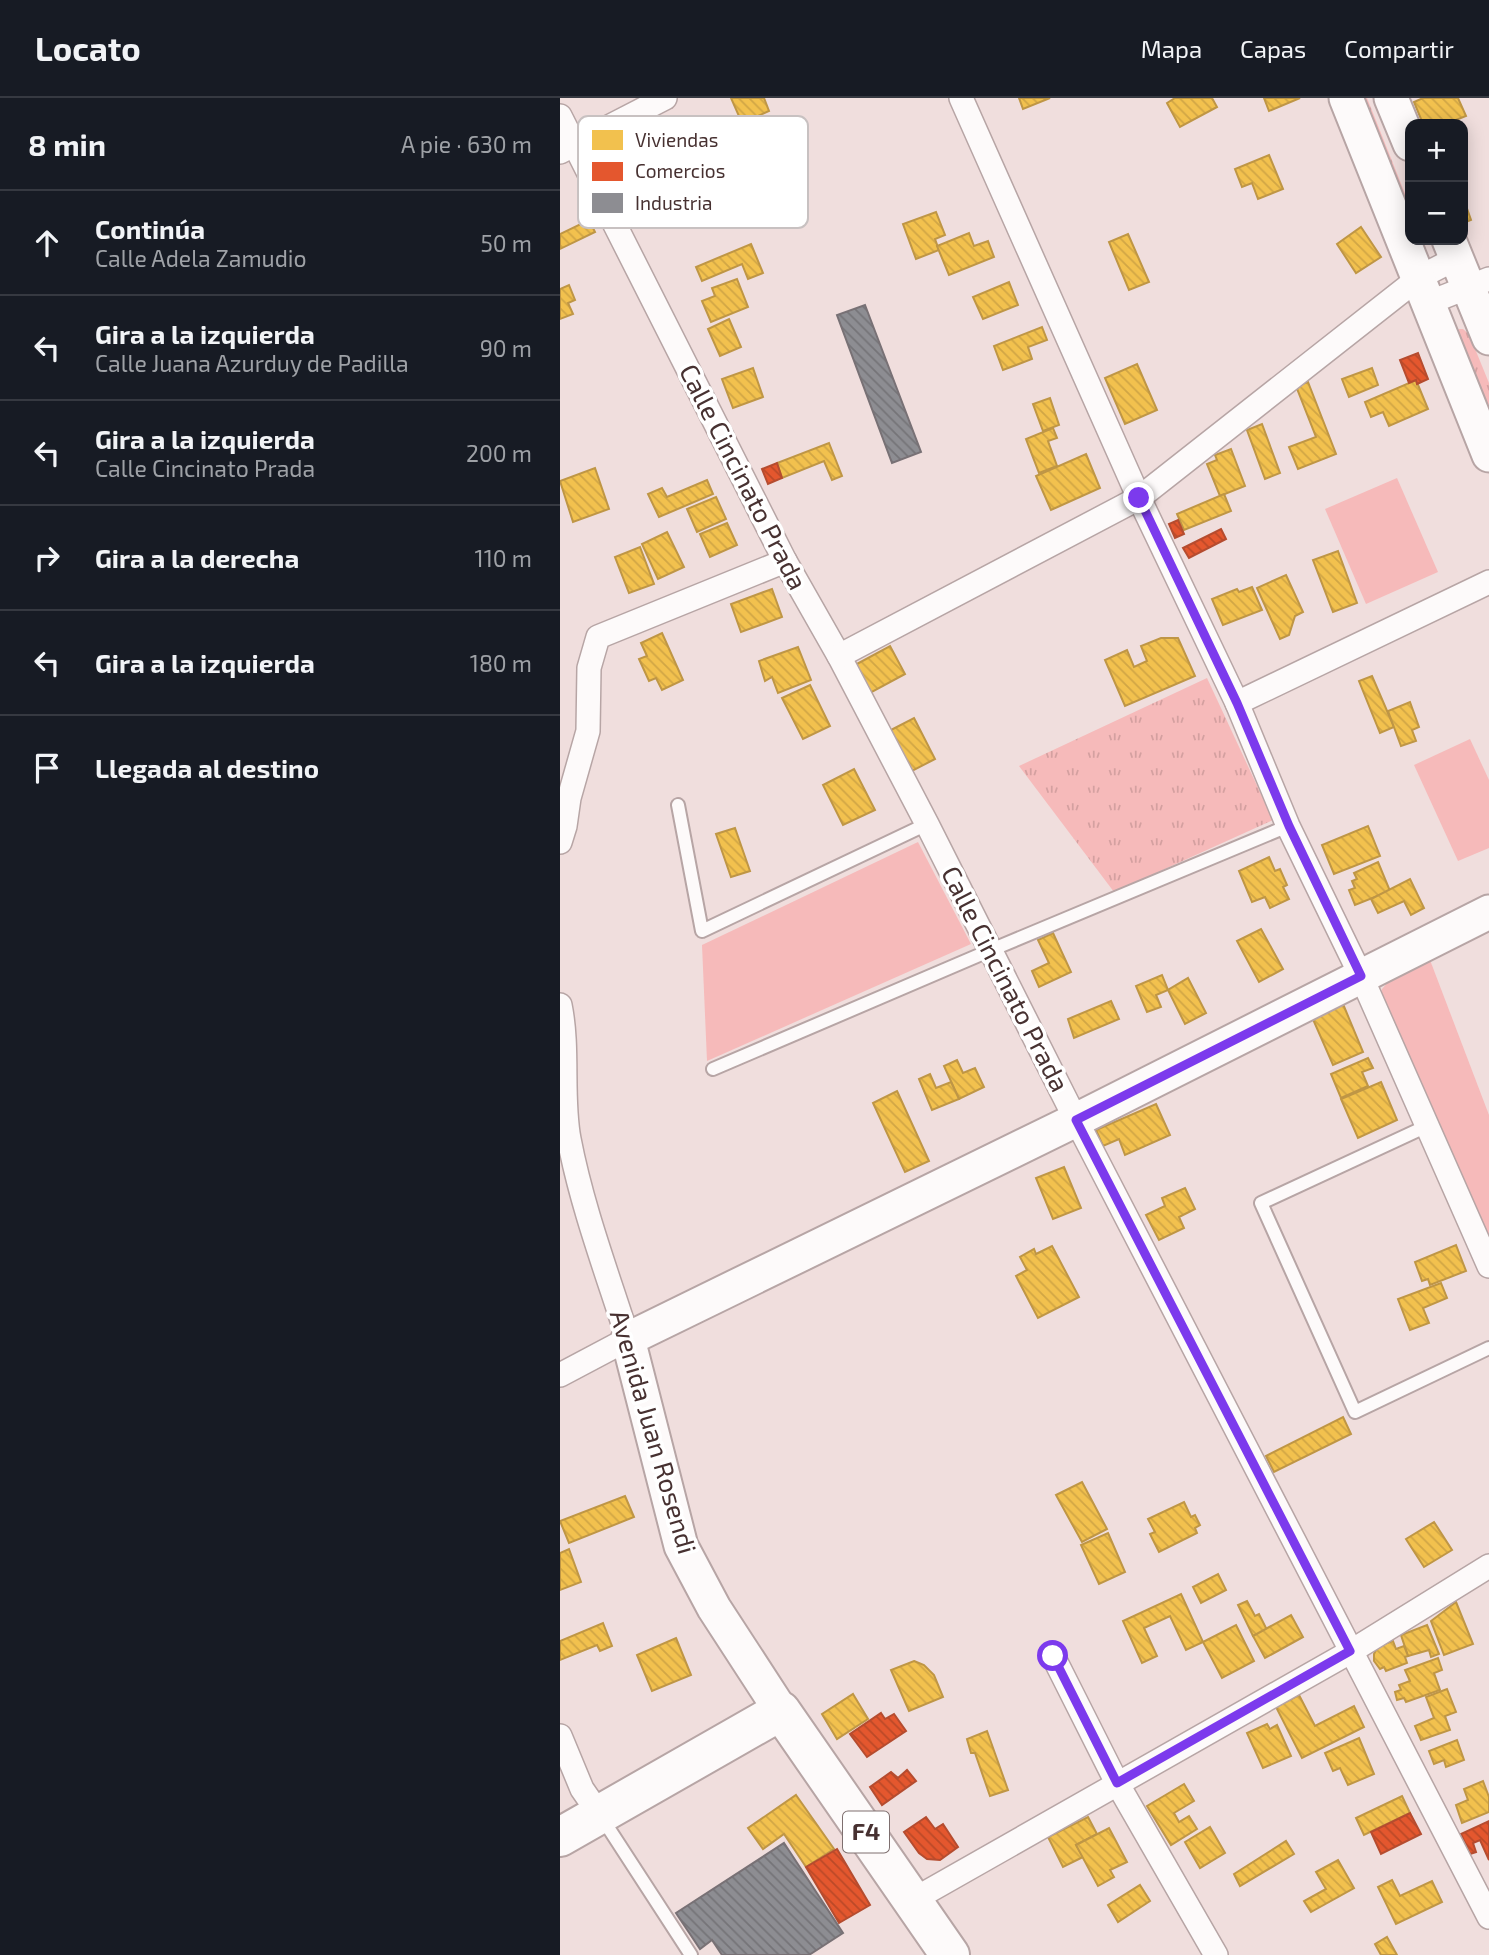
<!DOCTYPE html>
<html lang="es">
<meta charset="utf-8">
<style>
:root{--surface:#171b24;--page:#20242c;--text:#f1f3f6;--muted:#9ea1a6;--line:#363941}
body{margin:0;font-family:"Exo 2",sans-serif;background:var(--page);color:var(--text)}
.controls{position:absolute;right:21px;top:21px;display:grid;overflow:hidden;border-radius:14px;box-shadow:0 4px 18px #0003}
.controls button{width:63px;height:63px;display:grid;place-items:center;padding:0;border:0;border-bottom:2px solid var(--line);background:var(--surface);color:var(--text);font:35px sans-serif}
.stop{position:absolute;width:21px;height:21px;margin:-16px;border:5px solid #7c3aed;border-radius:50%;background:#fff}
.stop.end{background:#7c3aed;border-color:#fff;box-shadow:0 2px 7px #0008}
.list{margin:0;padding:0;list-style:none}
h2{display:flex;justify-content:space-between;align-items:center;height:91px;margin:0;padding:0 28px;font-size:30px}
h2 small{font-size:23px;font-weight:400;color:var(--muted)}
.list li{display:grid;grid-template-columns:46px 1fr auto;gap:21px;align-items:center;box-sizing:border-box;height:105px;padding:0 28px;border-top:2px solid var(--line)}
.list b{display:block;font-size:26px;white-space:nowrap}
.list p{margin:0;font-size:23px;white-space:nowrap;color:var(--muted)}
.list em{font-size:23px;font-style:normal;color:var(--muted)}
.icon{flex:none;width:38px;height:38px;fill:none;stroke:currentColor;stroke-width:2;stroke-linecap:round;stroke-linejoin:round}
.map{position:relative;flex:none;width:929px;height:1857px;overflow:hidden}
header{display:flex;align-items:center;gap:42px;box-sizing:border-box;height:98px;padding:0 35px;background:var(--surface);border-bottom:2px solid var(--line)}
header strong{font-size:33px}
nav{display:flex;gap:38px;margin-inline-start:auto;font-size:24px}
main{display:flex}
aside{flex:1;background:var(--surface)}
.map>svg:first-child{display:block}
.grass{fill:url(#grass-tufts)}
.green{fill:#f6baba}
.homes{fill:url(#homes-back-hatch);stroke:#bf9645;stroke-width:2}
.shops{fill:url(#shops-back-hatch);stroke:#b54c2f;stroke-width:2}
.industry{fill:url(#industry-back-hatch);stroke:#787175;stroke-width:2}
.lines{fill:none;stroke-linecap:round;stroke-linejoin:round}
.lane-casing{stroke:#b7a5a5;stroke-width:16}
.street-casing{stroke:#b7a5a5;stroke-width:26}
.secondary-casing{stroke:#b7a5a5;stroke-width:37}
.highway-casing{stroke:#b7a5a5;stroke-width:42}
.lane{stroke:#fdfafa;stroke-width:12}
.street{stroke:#fdfafa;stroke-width:23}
.secondary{stroke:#fdfafa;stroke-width:33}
.highway{stroke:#fdfafa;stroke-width:38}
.route{stroke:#7c3aed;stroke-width:9}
.labels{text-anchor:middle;stroke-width:7;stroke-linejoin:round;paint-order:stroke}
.shield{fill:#fff;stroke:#7e6f6f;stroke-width:2}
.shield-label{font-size:24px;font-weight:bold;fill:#473131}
.street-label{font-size:26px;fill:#473131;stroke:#fff}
.key{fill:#fff;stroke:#c8c1c1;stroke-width:2}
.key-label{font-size:19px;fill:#473131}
</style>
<header>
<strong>Locato</strong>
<nav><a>Mapa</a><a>Capas</a><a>Compartir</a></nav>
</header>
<main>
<aside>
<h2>8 min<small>A pie · 630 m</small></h2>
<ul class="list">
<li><svg class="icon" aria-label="ahead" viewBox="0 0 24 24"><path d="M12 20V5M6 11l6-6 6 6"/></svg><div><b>Continúa</b><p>Calle Adela Zamudio</p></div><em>50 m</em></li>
<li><svg class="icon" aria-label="left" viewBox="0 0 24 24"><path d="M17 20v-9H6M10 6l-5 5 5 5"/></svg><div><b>Gira a la izquierda</b><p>Calle Juana Azurduy de Padilla</p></div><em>90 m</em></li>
<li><svg class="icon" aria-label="left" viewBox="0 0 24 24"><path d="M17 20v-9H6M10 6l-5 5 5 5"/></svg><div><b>Gira a la izquierda</b><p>Calle Cincinato Prada</p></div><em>200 m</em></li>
<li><svg class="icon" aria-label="right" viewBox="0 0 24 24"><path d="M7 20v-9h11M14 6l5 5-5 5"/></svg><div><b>Gira a la derecha</b></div><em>110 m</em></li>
<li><svg class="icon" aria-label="left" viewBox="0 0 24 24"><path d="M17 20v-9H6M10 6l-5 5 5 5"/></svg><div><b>Gira a la izquierda</b></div><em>180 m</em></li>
<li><svg class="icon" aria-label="arrive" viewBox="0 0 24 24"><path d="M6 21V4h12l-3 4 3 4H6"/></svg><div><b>Llegada al destino</b></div></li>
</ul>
</aside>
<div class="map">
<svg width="929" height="1857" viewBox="0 0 929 1857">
<defs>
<pattern id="grass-tufts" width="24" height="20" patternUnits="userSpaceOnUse" patternTransform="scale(1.75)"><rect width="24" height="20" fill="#f6baba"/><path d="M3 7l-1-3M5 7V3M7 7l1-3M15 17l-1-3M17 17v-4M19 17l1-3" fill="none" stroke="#d4a0a0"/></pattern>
<pattern id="homes-back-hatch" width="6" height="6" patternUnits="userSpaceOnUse" patternTransform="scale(1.75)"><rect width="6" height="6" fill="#f2c14e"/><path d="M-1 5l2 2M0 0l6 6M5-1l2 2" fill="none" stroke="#d1a645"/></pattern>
<pattern id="shops-back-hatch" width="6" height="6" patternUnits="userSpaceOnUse" patternTransform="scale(1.75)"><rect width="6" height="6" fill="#e4572e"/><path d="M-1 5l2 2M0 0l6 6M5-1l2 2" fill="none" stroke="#bb4928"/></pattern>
<pattern id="industry-back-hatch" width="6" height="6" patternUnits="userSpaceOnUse" patternTransform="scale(1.75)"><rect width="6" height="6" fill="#8d8d92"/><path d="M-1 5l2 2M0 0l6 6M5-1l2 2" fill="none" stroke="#757478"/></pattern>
</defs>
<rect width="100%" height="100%" fill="#f0dedd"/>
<!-- grass -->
<g class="grass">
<path d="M789,0H807L850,108V141Z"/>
<path d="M899,231H903L909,236L929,285V330L896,234Z"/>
<path d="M647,580L713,722L554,794L459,668Z"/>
</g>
<!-- green -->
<g class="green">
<path d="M837,380L878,474L806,506L765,411Z"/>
<path d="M910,641L929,682V750L898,763L854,667Z"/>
<path d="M358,744L411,846L147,963L142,847Z"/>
<path d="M870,862L929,1017V1152L820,902L822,891L829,883Z"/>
</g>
<!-- homes -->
<g class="homes">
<path d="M171,0H204L209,13L182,25Z"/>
<path d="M459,0H490L463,11Z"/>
<path d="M615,0H652L657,9L620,29L607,5Z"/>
<path d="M704,0H740L709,13Z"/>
<path d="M863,0H898L906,18L886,26H863L854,4Z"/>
<path d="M709,57L723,91L698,101L692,85L682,89L675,71Z"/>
<path d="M903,99L911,122L903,125Z"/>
<path d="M376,114L385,137L375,141L379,152L356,161L343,126Z"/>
<path d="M29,122L35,134L0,151V136Z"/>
<path d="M801,129L821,159L796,175L777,146Z"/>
<path d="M409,135L414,148L428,143L434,159L389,177L377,148Z"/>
<path d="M568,136L589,184L569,192L549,144Z"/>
<path d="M191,146L203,175L188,181L182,166L142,183L136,169Z"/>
<path d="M177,181L188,209L151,224L142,203L155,198L152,190Z"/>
<path d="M449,184L458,207L423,221L413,199Z"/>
<path d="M9,187L15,202L8,205L13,216L0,221V191Z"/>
<path d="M169,221L181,249L160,258L148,231Z"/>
<path d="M482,229L487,242L468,249L472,261L443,272L434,248Z"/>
<path d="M577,266L597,312L565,326L545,280Z"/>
<path d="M193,270L203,299L173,310L162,281Z"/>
<path d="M812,270L818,287L789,299L782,281Z"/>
<path d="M856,282L868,311L829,328L823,314L811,319L805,304Z"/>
<path d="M748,284L776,356L738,371L729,349L756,339L736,288Z"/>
<path d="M490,300L499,327L483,333L473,306Z"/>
<path d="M702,326L720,375L705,381L687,332Z"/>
<path d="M493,330L497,340L488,343L497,368L479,375L466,341Z"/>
<path d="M269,345L282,378L272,382L264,363L222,380L217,365Z"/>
<path d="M671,351L685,388L660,398L647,366L657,362L655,357Z"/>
<path d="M526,356L540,390L491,412L476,378Z"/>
<path d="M35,370L49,411L13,424L0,383Z"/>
<path d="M147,382L153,396L99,419L88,396L102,390L107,399Z"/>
<path d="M664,396L671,413L624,432L617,416Z"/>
<path d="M156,399L166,421L137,434L127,411Z"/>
<path d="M167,425L177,447L150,459L140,436Z"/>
<path d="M107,434L124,469L98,481L82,446Z"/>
<path d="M80,449L94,486L69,495L55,459Z"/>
<path d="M778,453L797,505L773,514L753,462Z"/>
<path d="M726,477L743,514L735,518L729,537L720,541L697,490Z"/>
<path d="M692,489L702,512L663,527L652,501L677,491L679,494Z"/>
<path d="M212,491L222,519L181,534L171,506Z"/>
<path d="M102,535L123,582L102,592L96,580L89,583L79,561L87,558L81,545Z"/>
<path d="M601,540H618L635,578L565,608L545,562L567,552L574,569L587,563L581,548Z"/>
<path d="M330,548L345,576L310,595L295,567Z"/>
<path d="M238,549L251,582L218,595L212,579L205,583L199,563Z"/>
<path d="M812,578L834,629L820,635L799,583Z"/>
<path d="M250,587L270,628L243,641L222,600Z"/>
<path d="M850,604L859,629L852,632L856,643L841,648L828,613Z"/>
<path d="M354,620L375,661L350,674L329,633Z"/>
<path d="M294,671L315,712L283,727L263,687Z"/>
<path d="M808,728L820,758L774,776L762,747Z"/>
<path d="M175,730L190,773L171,779L156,736Z"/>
<path d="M709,759L715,773L720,771L727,787L723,789L729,801L710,810L705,799L692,804L679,773Z"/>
<path d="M818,764L830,793L795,807L789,792L795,790L792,783L797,781L794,775Z"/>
<path d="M850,781L864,810L851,817L844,803L818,815L811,801Z"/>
<path d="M701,831L723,871L699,884L677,843Z"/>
<path d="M493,835L511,874L479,889L472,873L489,865L478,842Z"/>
<path d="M602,877L608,892L596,897L601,909L587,914L576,888Z"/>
<path d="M628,880L646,915L625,926L608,892Z"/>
<path d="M551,903L559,921L514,940L508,921Z"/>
<path d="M783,906L803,954L773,967L752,919Z"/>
<path d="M808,960L813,970L802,974L808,988L781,1000L771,976Z"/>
<path d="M397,962L403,975L415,970L424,989L399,1001L384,968Z"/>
<path d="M370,976L376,990L391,984L399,1001L372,1012L359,981Z"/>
<path d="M821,984L837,1022L798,1040L781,1001Z"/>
<path d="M337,993L369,1063L345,1074L313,1005Z"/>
<path d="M596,1006L610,1037L565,1057L559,1041L543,1048L536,1032Z"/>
<path d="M504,1069L521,1110L493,1121L476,1080Z"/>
<path d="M625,1090L635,1111L619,1119L624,1130L599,1142L586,1117L605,1108L602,1100Z"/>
<path d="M896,1147L906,1173L870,1187L868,1181L862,1183L855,1164Z"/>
<path d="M492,1148L519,1199L478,1220L456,1178L467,1172L460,1159L474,1151L476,1156Z"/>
<path d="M881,1185L887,1200L863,1210L869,1225L850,1232L838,1201Z"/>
<path d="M783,1319L791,1336L714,1374L706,1358Z"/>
<path d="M522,1384L547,1431L522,1444L496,1397Z"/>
<path d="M65,1398L74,1419L9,1445L0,1423Z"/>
<path d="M624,1404L631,1419L635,1417L640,1427L635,1430L637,1435L599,1454L590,1436L595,1434L588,1421Z"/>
<path d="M874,1424L892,1452L864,1469L846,1441Z"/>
<path d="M548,1435L565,1474L539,1486L521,1447Z"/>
<path d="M9,1451L21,1484L0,1492V1455Z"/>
<path d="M658,1476L666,1492L641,1505L633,1489Z"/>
<path d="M621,1496L643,1544L626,1552L610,1518L584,1530L597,1558L582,1565L563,1523Z"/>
<path d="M687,1503L695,1518L699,1516L707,1532L693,1538L678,1507Z"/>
<path d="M896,1504L913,1546L884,1557L871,1523Z"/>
<path d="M731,1517L743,1539L705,1560L693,1538Z"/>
<path d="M43,1525L52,1548L40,1553L37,1547L0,1562V1543Z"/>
<path d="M676,1527L694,1563L662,1580L643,1544Z"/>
<path d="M867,1527L879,1556L871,1559L869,1552L848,1558L841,1537Z"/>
<path d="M116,1540L131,1577L92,1593L77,1557Z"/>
<path d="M833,1543L836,1551L844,1548L848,1558L845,1559L847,1565L826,1573L824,1569L820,1571L814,1563V1556L818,1548Z"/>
<path d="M878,1560L882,1572L874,1575L880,1592L846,1604L844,1600L837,1602L835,1594L841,1592L839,1587L850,1583L845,1572Z"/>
<path d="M354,1563L364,1567L374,1577L383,1599L349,1613L331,1572Z"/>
<path d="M887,1591L896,1614L885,1618L890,1632L861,1642L855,1628L874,1620L866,1599Z"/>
<path d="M293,1596L308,1621L277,1641L262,1616Z"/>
<path d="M739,1597L755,1628L794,1608L804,1629L742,1660L716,1609Z"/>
<path d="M707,1626L710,1631L717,1627L731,1658L703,1670L687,1635Z"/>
<path d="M427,1633L448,1692L430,1698L415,1655H411L407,1641Z"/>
<path d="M799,1640L814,1676L788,1687L780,1670L773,1673L765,1655Z"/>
<path d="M897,1642L904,1662L886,1669L884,1662L874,1666L869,1653Z"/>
<path d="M923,1683L929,1699V1714L902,1725L896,1707L908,1702L904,1691Z"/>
<path d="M624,1686L634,1703L614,1715L619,1724L629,1718L637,1731L611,1747L587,1708Z"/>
<path d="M236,1697L274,1751L246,1769L224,1736L203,1751L188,1730Z"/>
<path d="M842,1698L850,1715L804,1737L796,1720Z"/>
<path d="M528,1719L537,1736L516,1747L523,1759L503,1769L488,1739Z"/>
<path d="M650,1729L665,1755L640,1770L625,1744Z"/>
<path d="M549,1730L567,1764L550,1772L554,1779L538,1788L516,1747Z"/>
<path d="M726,1743L734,1756L680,1788L674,1776Z"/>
<path d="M778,1762L794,1790L751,1814L744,1803L766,1791L756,1774Z"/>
<path d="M832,1782L840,1798L872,1783L882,1804L836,1826L818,1789Z"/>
<path d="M580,1787L590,1803L558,1824L548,1807Z"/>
<path d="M827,1839L837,1857H821L815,1846Z"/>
</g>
<!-- shops -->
<g class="shops">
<path d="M858,255L868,281L857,286L856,282L849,285L840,262Z"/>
<path d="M217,365L222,380L208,386L202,371Z"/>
<path d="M618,422L624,436L615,440L609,426Z"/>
<path d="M661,431L666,441L629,460L623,450Z"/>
<path d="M321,1615L325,1621L334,1616L346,1633L307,1659L290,1636Z"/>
<path d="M347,1672L356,1683L322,1707L310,1689L331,1674L338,1680Z"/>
<path d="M850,1715L861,1736L821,1756L811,1734Z"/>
<path d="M366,1719L375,1731L383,1726L398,1749L380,1762L367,1761L359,1755L344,1734Z"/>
<path d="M929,1723V1762L920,1742L913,1745L916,1754L910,1756L901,1736Z"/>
<path d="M277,1751L310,1807L279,1825L246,1769Z"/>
</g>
<!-- industry -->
<g class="industry">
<path d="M305,207L361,354L332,365L277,217Z"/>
<path d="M224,1745L283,1835L249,1857H162L152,1842L140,1851L116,1815Z"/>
</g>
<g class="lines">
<!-- lane casing -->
<g class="lane-casing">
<g id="lane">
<path d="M118,707L142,833L367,726"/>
<path d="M153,971L431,852L728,728"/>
<path d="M867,1028L701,1105L795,1314L929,1250"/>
<path d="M42,1720L131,1857"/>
</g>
</g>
<!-- street casing -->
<g class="street-casing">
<g id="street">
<path d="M401,0L579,400L677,605L728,728L801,878L929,1168"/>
<path d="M0,18L225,463L279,558L367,726L516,1022L929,1819"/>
<path d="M0,54L105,0"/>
<path d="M868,205L929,181"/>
<path d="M279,558L579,400L860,179L897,160"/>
<path d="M677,605L929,484"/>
<path d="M0,744L5,728L9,700L28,633L29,570L38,539L225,463"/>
<path d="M0,907C9,951 1,999 9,1041C22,1109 47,1175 68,1241L0,1277"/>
<path d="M493,1558L557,1685L656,1857"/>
<path d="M0,1638L22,1691L40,1717"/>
<path d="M353,1802L790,1554L929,1468"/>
</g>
</g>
<!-- secondary casing -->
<g class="secondary-casing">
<g id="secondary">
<path d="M786,0L929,357"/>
<path d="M831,0L850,46"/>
<path d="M889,142L929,240"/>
<path d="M221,1613L154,1510L121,1448L68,1241L516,1022L929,814"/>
</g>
</g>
<!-- highway casing -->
<g class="highway-casing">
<path id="highway" d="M0,1739L221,1613L390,1857"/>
</g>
<!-- lane -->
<use href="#lane" class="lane"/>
<!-- street -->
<use href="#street" class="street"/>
<!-- secondary -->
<use href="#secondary" class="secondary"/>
<!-- highway -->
<use href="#highway" class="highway"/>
</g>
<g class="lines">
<!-- route -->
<path class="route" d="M493,1558L557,1685L790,1553L516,1022L801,878L729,728L677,605L579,400"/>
</g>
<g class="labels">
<!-- shield labels -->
<rect class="shield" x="283" y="1713.5" width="46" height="41" rx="5"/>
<g class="shield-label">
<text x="306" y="1742">F4</text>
</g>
<!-- street labels -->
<g class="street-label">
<text transform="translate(183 379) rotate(63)" y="9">Calle Cincinato Prada</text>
<text transform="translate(445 881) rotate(63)" y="9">Calle Cincinato Prada</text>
<text transform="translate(93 1334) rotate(74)" y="9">Avenida Juan Rosendi</text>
</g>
</g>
<!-- legend -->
<rect x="18" y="18" width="230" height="112" rx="10" class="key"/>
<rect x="32" y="32" width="31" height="20" fill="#f2c14e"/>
<rect x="32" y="64" width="31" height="19" fill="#e4572e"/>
<rect x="32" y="95" width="31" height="20" fill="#8d8d92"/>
<g class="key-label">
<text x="75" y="49">Viviendas</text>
<text x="75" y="80">Comercios</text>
<text x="75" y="112">Industria</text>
</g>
</svg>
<div class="controls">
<button>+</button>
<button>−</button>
</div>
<div class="stop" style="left:493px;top:1558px"></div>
<div class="stop end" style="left:579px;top:400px"></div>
</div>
</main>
